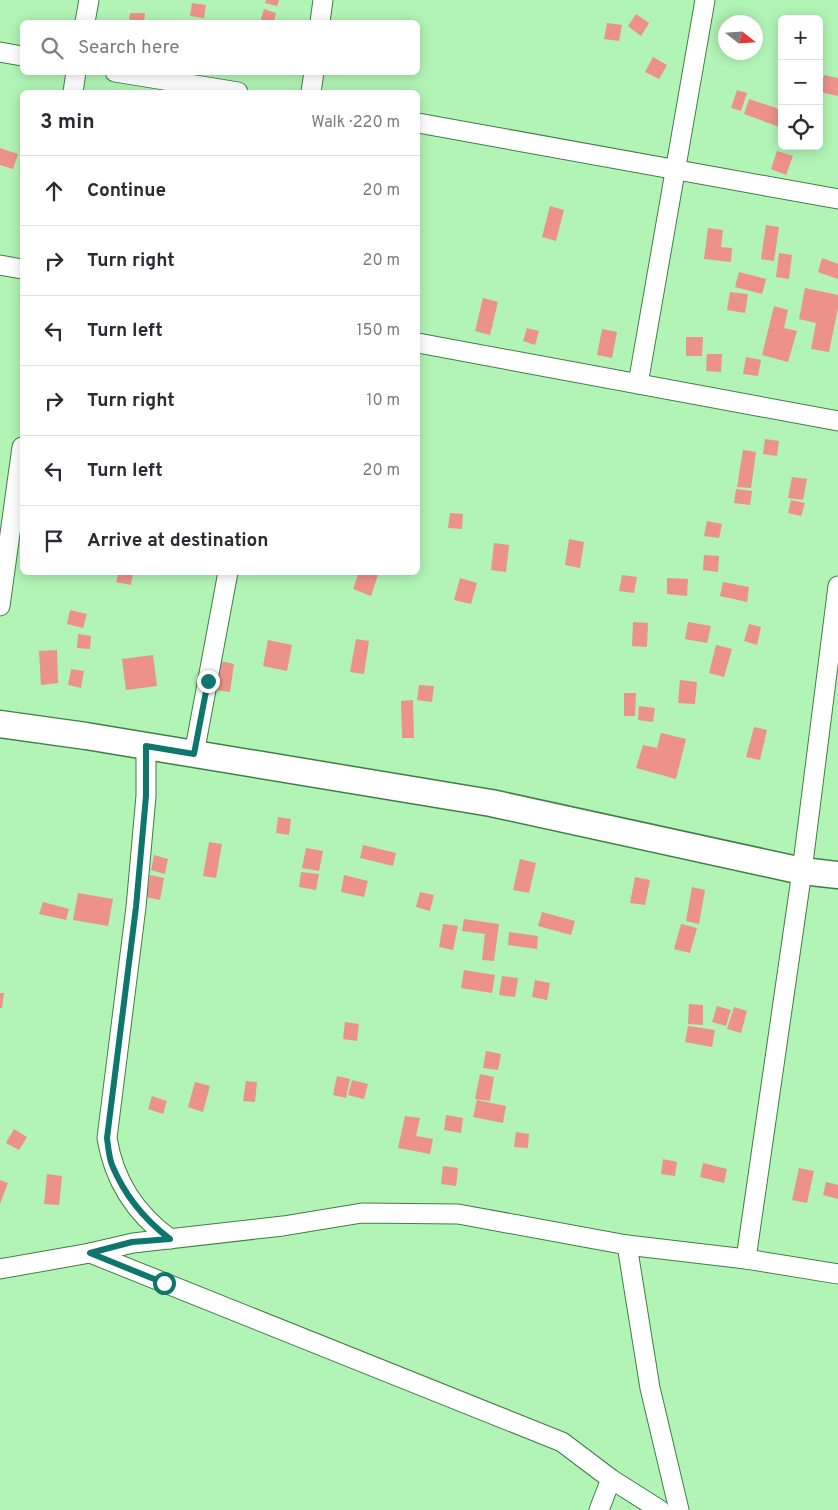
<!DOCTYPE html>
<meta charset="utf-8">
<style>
:root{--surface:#fff;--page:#f2f2f3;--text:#2b2b33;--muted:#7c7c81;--line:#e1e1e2}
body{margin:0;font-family:Overpass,sans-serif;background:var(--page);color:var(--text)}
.controls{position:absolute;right:15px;top:15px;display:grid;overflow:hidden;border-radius:8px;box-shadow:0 2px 12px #0003}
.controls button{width:45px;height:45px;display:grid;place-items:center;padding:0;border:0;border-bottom:1px solid var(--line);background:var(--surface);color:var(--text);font:25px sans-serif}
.compass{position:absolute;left:718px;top:15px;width:45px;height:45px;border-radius:50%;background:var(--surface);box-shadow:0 2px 12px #0003;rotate:107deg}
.stop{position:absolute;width:15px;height:15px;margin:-11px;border:4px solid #0f766e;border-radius:50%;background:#fff}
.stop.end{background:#0f766e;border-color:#fff;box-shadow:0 1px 5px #0008}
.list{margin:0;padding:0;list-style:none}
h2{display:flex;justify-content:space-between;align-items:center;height:65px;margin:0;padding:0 20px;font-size:21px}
h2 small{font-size:16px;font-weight:400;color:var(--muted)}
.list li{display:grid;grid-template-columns:32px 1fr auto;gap:15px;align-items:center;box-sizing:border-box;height:70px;padding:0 20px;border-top:1px solid var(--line)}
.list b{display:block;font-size:19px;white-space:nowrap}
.list em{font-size:16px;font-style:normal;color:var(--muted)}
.icon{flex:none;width:28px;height:28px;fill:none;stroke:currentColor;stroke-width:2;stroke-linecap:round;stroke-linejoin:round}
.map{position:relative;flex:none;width:838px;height:1510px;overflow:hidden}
.search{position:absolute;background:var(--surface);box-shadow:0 2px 12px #0003;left:20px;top:20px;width:400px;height:55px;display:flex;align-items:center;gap:12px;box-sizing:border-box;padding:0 18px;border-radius:8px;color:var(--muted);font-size:19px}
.panel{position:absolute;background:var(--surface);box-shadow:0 2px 12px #0003;left:20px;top:90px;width:400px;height:485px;border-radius:8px}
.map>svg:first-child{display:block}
.building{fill:#ec928a}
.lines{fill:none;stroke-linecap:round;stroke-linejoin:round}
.street-casing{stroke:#407f46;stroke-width:21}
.secondary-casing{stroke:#407f46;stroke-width:29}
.street{stroke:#fff;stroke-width:19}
.secondary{stroke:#fff;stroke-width:26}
.route{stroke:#0f766e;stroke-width:6}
</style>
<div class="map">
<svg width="838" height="1510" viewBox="0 0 838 1510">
<rect width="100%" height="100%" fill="#b1f4b5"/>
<!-- building -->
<g class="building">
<path d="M266,0H279L277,6L265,3Z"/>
<path d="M192,3L206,5L204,18L190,16Z"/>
<path d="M264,9L276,13L274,22H260Z"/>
<path d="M130,13H145L144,22H129Z"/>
<path d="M636,14L649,23L641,36L628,26Z"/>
<path d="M607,23L622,25L619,41L604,39Z"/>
<path d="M653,57L667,65L659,79L645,72Z"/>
<path d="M824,75L838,78V96L820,92Z"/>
<path d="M737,90L747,93L741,111L731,108Z"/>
<path d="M749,99L782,110V128L744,114Z"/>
<path d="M0,148L18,154L13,169L0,165Z"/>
<path d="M777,151L793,156L786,175L771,169Z"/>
<path d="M550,206L564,210L556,241L542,237Z"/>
<path d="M766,225L779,227L774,261L761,259Z"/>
<path d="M708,228L723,230L721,247L732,248L731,262L704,259Z"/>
<path d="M779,253L792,255L789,279L776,277Z"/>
<path d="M822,258L838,264V279L818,272Z"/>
<path d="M739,272L766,279L762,294L735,287Z"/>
<path d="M805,288L838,295V308L829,352L811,349L816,323L799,319Z"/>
<path d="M730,292L748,294L745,313L727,310Z"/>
<path d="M483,298L498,302L490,335L475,331Z"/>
<path d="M774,306L788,310L784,328L797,331L788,362L762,355Z"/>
<path d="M527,328L539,331L535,345L523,341Z"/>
<path d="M602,329L617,332L612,358L597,355Z"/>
<path d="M686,337H703L702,356H686Z"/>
<path d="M707,354H722L721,372L706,371Z"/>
<path d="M746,357L761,360L758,376L743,374Z"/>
<path d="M765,439L779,441L777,456L763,454Z"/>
<path d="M743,450L756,452L751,488L737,487Z"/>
<path d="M792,477L807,479L803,500L788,498Z"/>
<path d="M736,489L752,491L750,505L734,503Z"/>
<path d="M791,500L805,503L801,516L788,513Z"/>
<path d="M450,513L463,514L462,529L448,528Z"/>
<path d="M707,521L722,524L719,538L704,536Z"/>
<path d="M569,539L584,542L580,568L565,565Z"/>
<path d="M494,543L509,545L506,572L491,570Z"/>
<path d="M704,555L719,556L718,572L703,570Z"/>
<path d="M119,572H133L131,585L116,582Z"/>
<path d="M359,572H379L371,596L353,589Z"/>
<path d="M622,575L637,577L634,593L619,591Z"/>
<path d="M460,578L477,583L471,604L454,600Z"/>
<path d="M667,578L688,579L687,596L667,594Z"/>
<path d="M723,582L749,587L747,602L720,596Z"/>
<path d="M70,610L87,614L83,628L67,624Z"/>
<path d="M633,622L648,623L647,647L632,646Z"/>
<path d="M688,622L711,626L707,643L685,639Z"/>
<path d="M749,624L761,627L757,645L744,641Z"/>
<path d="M78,634L91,636L90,649L77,648Z"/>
<path d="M356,639L369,641L364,674L350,672Z"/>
<path d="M268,640L292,645L287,671L263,666Z"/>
<path d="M716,645L732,649L724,677L709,673Z"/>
<path d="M57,650L58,683L41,685L39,651Z"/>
<path d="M153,655L157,686L126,690L122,659Z"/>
<path d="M220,661L234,664L230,692L216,690Z"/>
<path d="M71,669L84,671L81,688L68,685Z"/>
<path d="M680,680L697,682L695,704L678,703Z"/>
<path d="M419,685L434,686L432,702L417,700Z"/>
<path d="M624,693H636L635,716H624Z"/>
<path d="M413,700L414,738H402L401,701Z"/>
<path d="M639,706L655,708L653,722L638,720Z"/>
<path d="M754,727L767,730L760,760L746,757Z"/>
<path d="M661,733L686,739L676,779L636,768L643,745L657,748Z"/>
<path d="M278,817L291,819L289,835L276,833Z"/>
<path d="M209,842L222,844L216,878L203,876Z"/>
<path d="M363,845L396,853L393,866L360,858Z"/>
<path d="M306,848L323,851L319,871L302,868Z"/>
<path d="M154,855L168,859L165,874L151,870Z"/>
<path d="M520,859L536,863L529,893L513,890Z"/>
<path d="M301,872L319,874L316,890L299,887Z"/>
<path d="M150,875L164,878L160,900L146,897Z"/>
<path d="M344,875L368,881L364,897L341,892Z"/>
<path d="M635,877L650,880L645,905L630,903Z"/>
<path d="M692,887L705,890L699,924L686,921Z"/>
<path d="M420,892L434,895L430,911L416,907Z"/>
<path d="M78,893L113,899L108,926L73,920Z"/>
<path d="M43,902L69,909L66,920L39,914Z"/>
<path d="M542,912L575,921L571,935L538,926Z"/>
<path d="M464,919L499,924L494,961L482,960L485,934L462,931Z"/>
<path d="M443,924L458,926L453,950L439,947Z"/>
<path d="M681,924L697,928L690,953L674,949Z"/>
<path d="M509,932L538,936L537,949L508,945Z"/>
<path d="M464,970L495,975L492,993L461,988Z"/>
<path d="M502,976L518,978L515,997L499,995Z"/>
<path d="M535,980L550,983L547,1000L532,997Z"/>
<path d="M0,993H4L2,1008H0Z"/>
<path d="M689,1004L703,1005V1025L688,1024Z"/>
<path d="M717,1006L731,1010L726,1026L712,1022Z"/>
<path d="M734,1007L747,1011L741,1033L727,1029Z"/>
<path d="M345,1022L359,1024L357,1041L343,1039Z"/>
<path d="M688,1026L715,1030L712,1047L685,1042Z"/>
<path d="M486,1051L501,1054L498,1070L483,1068Z"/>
<path d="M480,1074L494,1077L490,1101L475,1099Z"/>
<path d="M337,1076L350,1079L346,1098L333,1095Z"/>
<path d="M352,1080L368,1084L364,1099L348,1095Z"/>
<path d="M246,1081L257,1082L255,1102L243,1101Z"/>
<path d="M195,1082L210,1086L203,1112L188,1107Z"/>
<path d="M152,1096L167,1101L163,1114L148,1109Z"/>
<path d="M477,1100L506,1106L503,1123L473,1117Z"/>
<path d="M446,1115L463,1118L461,1133L444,1130Z"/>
<path d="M405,1116L420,1118L416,1136L433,1139L430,1154L398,1148Z"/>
<path d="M14,1129L27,1137L19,1150L6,1143Z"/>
<path d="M516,1132L529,1134L528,1148L514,1147Z"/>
<path d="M663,1159L677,1162L675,1176L661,1174Z"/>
<path d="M703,1163L727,1169L724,1183L700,1177Z"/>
<path d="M443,1166L458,1168L456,1186L441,1184Z"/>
<path d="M799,1168L814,1171L807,1203L792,1200Z"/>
<path d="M47,1174L62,1176L59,1205L44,1204Z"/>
<path d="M0,1180L8,1183L0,1204Z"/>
<path d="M826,1182L838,1185V1199L823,1195Z"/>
</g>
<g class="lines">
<!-- street casing -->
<g class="street-casing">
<g id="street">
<path d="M85,22L89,0"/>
<path d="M320,22L323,0"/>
<path d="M0,52L22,56"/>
<path d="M115,72L238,92"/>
<path d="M73,92L76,72"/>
<path d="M311,92L314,72"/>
<path d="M418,123L838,199"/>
<path d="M0,265L22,269"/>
<path d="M418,343L838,421"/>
<path d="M638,384L705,0"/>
<path d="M0,606L22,447"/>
<path d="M146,746V796L136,907L107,1138C114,1181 135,1213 170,1239"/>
<path d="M194,754L228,572"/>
<path d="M627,1245L650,1388L679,1510"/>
<path d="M90,1253L562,1442L611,1479L660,1510"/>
<path d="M746,1259L802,871L838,586"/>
<path d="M0,1269L90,1253L133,1243L283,1226L362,1213L458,1214L627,1245L746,1259L838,1274"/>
<path d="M599,1510L611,1479"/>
</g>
</g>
<!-- secondary casing -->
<g class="secondary-casing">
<path id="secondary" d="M0,724L86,736L491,803L802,871L838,875"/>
</g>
<!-- street -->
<use href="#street" class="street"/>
<!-- secondary -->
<use href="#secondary" class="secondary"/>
</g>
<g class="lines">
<!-- route -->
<path class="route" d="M164,1283L90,1253L132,1242L170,1239C145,1220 124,1194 112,1165C109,1157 108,1146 107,1138L136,907L146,796V746L194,754L208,681"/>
</g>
</svg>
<div class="controls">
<button>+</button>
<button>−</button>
<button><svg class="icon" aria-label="locate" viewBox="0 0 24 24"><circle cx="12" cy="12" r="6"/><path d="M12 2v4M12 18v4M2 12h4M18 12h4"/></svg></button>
</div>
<svg class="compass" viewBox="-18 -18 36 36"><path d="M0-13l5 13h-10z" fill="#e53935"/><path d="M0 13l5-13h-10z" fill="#7c7c81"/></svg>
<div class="stop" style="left:164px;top:1283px"></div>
<div class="stop end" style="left:208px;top:681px"></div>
<div class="search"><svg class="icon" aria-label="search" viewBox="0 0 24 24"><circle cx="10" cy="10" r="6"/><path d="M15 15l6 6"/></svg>Search here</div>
<section class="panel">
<h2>3 min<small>Walk · 220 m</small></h2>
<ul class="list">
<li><svg class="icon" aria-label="ahead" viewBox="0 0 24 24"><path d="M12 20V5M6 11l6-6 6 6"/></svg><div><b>Continue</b></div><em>20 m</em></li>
<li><svg class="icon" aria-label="right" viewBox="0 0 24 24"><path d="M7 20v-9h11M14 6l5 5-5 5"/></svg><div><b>Turn right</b></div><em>20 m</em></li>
<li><svg class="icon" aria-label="left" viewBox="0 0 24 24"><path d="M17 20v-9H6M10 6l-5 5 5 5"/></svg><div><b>Turn left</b></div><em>150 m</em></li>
<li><svg class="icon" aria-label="right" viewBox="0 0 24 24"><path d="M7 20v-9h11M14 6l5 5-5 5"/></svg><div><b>Turn right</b></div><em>10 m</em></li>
<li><svg class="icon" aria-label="left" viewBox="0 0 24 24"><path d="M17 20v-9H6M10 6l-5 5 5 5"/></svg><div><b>Turn left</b></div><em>20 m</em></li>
<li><svg class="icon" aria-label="arrive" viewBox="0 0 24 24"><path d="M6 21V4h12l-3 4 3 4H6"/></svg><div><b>Arrive at destination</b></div></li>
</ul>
</section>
</div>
